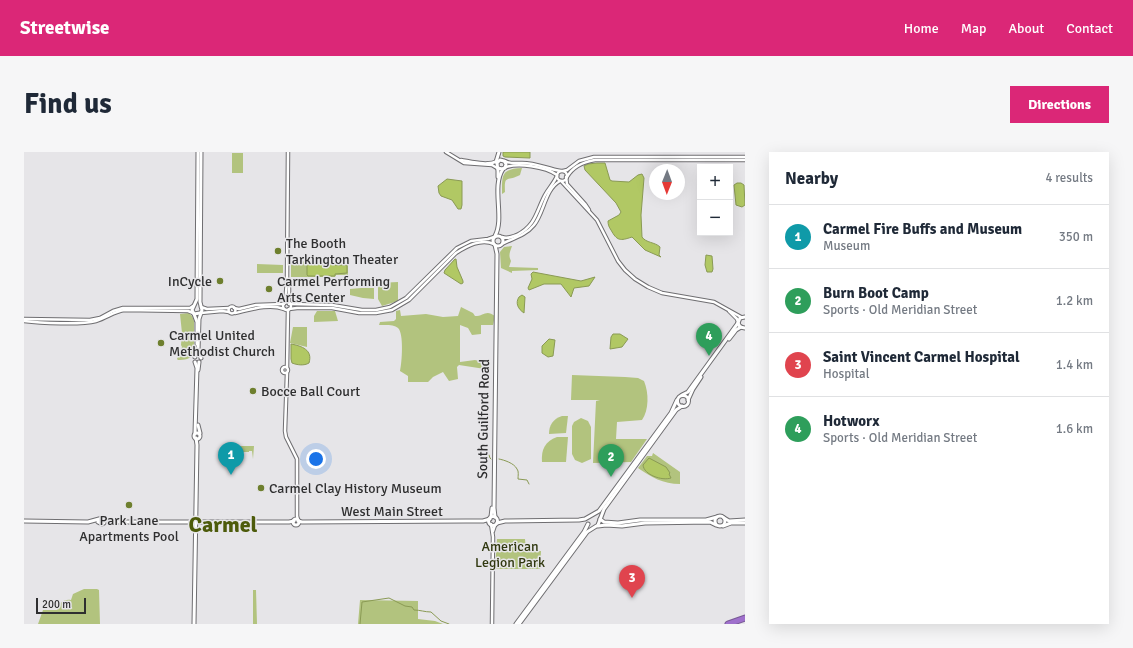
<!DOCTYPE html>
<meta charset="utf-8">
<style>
:root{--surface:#fff;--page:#f6f6f7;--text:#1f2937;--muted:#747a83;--line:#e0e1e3;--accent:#db2777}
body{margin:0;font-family:Signika,sans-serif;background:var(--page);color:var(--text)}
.controls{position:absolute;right:12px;top:12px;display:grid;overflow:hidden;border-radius:0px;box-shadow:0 4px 16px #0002}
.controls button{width:36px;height:36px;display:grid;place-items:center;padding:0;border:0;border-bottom:1px solid var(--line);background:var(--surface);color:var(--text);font:20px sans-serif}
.compass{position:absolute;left:625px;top:12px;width:36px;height:36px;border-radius:50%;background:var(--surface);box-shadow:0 4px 16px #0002;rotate:181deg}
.scale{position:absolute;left:12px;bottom:10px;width:50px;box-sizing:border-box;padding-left:4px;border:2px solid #2f2f30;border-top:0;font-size:11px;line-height:14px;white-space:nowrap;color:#2f2f30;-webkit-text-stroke:3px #e6e5e8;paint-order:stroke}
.you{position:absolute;left:292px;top:307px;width:14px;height:14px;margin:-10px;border:3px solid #fff;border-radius:50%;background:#1a73e8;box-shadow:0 0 0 6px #1a73e833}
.badge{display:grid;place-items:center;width:26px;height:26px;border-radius:50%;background:var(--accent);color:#fff;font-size:13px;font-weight:700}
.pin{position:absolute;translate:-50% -33px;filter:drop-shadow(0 1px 2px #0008)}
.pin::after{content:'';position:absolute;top:21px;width:14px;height:12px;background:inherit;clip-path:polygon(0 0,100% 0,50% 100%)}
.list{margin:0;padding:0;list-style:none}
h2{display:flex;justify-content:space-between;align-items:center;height:52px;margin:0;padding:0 16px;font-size:17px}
h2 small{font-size:13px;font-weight:400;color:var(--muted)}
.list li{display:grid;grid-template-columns:26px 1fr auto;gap:12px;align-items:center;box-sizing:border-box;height:64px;padding:0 16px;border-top:1px solid var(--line)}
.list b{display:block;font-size:15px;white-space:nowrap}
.list p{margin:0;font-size:13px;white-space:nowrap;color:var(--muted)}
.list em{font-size:13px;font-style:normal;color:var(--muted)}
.map{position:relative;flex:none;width:721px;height:472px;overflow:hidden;border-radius:0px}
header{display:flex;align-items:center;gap:24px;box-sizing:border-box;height:56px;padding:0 20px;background:var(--accent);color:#fff}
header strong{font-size:19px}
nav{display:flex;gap:22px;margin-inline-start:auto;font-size:14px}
.intro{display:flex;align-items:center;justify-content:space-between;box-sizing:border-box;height:96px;padding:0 24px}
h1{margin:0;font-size:28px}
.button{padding:10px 18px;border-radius:0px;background:var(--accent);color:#fff;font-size:14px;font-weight:700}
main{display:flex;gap:24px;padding:0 24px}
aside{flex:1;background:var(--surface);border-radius:0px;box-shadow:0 4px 16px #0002}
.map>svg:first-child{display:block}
.green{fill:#b2c37e}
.water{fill:#b1c864;stroke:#8a9a54}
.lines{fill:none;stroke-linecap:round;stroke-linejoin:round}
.stream{stroke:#8a9a54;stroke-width:1}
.tertiary-casing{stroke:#6f6e71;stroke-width:4.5}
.secondary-casing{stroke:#6f6e71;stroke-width:5}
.motorway-casing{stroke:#785995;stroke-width:7}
.tertiary{stroke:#fff;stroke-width:2.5}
.secondary{stroke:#fff;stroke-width:3}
.motorway{stroke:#9f70cc;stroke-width:5}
.poi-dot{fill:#6e7f2e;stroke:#e6e5e8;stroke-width:1.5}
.labels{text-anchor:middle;stroke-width:3;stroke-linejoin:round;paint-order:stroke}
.poi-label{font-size:14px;fill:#2f2f30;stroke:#e6e5e8;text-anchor:start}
.street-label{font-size:14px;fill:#2f2f30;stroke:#e6e5e8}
.park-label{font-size:14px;fill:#30380f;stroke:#e6e5e8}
.town-label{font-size:22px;font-weight:bold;fill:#4d5b0b;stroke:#e6e5e8}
</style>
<header>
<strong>Streetwise</strong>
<nav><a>Home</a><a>Map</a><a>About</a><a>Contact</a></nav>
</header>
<div class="intro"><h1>Find us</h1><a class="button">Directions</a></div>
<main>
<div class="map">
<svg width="721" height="472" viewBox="0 0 721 472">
<rect width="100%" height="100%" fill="#e6e5e8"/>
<!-- green -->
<g class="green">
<rect x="208" y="1" width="11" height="20"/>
<path d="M498,16L496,23C483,30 480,22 481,40L478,42C478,23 477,17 498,16Z"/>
<path d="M488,94C486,100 484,103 487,109L485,115L514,116V118L488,119V121L477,116L476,100L480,95Z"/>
<path d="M267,109L312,110V112L324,113V123H312L311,125H267Z"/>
<path d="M233,112L259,113V121H233Z"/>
<path d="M374,130V149L358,154L354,147V131Z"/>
<path d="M337,136H350V147L339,146L326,143V137Z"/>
<path d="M437,155L449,161L451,164C460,164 462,157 471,164L469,173H457V182L448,183L444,176L436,173V210L451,208L462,211L461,217L435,213L433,215L434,227L425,229L419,220L409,225L404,230H384V224L376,219C378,211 380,181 374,176C370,172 360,173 355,173L356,170L370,169L372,167V159L376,158L377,164L402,162L419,165L434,164Z"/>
<path d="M293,159H311L314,169L290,170V164Z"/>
<path d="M165,161L168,164L170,169V202C167,207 160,208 154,208L153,207L158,195L157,193L158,181L156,162Z"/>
<path d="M269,175H283V195L266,191Z"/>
<path d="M548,223L601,225L614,226L620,229C625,241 625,258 618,268L593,270L592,287H623L607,310L569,311L572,249L576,248H547Z"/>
<path d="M538,264H544L542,281L525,282C525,273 529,267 538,264Z"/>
<path d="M557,266L564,269L567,275V307L558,311L551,308L548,302V274L550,270Z"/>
<path d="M533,285H544L542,310H518C517,298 521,289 533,285Z"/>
<path d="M215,294H230L229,307L228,299H225V300H215Z"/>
<path d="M629,301L656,320V332C639,332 627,325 614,316L623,304H628Z"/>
<path d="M473,387H501L502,399H517L516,417H471Z"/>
<path d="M60,437H73L75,438L76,472H14L19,458H33C35,451 39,447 47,448L49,442Z"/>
<path d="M229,438H232L233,472H229Z"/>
<path d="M336,448L394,449V467L411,469L419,472H309H334Z"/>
</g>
<!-- water -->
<g class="water">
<path d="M479,0H506V6L481,5L479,4Z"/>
<path d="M573,11H581L586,28L588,29L605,30L614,23L618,22L620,26L617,63L618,85C622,91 631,90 636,95L635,103L637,105L621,98L608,85C596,89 593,89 587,78C585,75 584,73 584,69L595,63L597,60L592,51L561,18L560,14L564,12Z"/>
<path d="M423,27L438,29V53L437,57H434L428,48L417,44L415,41L414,34Z"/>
<path d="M713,31H717L720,33L721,53L718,55L712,53L710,33Z"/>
<path d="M682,103L688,104L689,117L688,120H683L681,113Z"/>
<path d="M431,107H432L433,115L439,129V131L437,132L420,121L421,118Z"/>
<path d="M285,110H311V113H323V121L311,122V124H284L283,123V111Z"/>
<path d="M509,120L557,129L571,125L565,134L550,136L547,145L537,132H520L505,138L504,136L508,127L507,122Z"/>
<path d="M498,143L501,145L500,161C494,157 491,151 495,145Z"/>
<path d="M589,182H596L604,187L598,195L586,197L587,185Z"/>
<path d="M525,187L531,188L529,204L524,205L518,201V194Z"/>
<path d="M267,192C278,194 289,198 285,211C280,214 273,213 268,211L267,207Z"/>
<path d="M625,306L642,315L646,321L645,322L647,326C638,329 620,323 619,313Z"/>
</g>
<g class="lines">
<!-- stream -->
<g class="stream">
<path d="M465,303L466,306L467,307"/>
<path d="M475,307C480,308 490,311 493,317C495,319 494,324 494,327L503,328L505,332"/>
<path d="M336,472L338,450L365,446L381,454L388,455L390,458C396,458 401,460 407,460L417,469L425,472"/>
</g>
<!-- tertiary casing -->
<g class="tertiary-casing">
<g id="tertiary">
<path d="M422,0L440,11L468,13L473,16"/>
<path d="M437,8C449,10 463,14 474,9"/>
<path d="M481,9C486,12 491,11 496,11C511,10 523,17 537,19"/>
<path d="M480,16C493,10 522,15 533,23"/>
<circle cx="538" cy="24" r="5"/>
<path d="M539,19L543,18L555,9L570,5H721"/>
<path d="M542,25L543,32L561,52L565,58"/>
<path d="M543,25C549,14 559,10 571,8H721"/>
<path d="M537,29L573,68L594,109L601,118L611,127L624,135L638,141L690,150L717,165"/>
<path d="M478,85C484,87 487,85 493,83C512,73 512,60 521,43C525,36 530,31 533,24"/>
<path d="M478,92C489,86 501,84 510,73C520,61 521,37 536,29"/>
<path d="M263,129L265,131V152"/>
<circle cx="263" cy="154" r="4"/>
<path d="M261,151L263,129L264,0"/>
<path d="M266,152L308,153L338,158H352L366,155L382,146L433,96L447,89L464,87L470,85"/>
<circle cx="208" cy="158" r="3.5"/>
<path d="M177,155L183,157L205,156"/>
<path d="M210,156L215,157L232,153L260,152"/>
<path d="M265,157L273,156H308L335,161H352L368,158L385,148L432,101C443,94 457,86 470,92"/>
<path d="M705,159L713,167L714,170"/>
<path d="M177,161L198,159L205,160"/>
<path d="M211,161C225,158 245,151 260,157"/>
<path d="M0,167L66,168L76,166L89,159L99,156H166L169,154"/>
<path d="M0,169C15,171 58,173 72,169C83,166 90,159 101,158L164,159L169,161"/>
<circle cx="261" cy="218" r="3"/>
<path d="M263,215L264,158"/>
<path d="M263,221L261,279L262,285L273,307V364L274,368"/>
<path d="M467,372L469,385L468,472"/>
<path d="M469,379L471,373"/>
</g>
</g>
<!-- secondary casing -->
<g class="secondary-casing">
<g id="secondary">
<path d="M174,0L173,147L168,158L170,162L176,161"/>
<path d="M472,10L475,0"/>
<path d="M474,25V19L473,11L476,8L480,9L482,12L481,16L478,17L474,16"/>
<circle cx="474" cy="89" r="5"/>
<path d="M471,84C481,66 467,35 479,17"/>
<path d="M471,93L473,102L470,356L471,365"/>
<path d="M170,162L173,170V192"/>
<path d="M721,165L716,166L714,171L716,175L721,176"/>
<path d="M705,187L712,178L717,175"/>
<path d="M171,205L173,197"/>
<path d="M177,206L174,199L175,167L178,158L176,150L177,0"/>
<path d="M174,218L175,210"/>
<path d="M658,243L664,240L714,171"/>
<circle cx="659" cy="249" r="5.5"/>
<path d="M664,248L669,237L677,225"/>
<path d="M174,273L176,281"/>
<circle cx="173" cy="284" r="3"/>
<path d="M171,281L173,216L171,210"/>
<circle cx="696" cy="369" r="5"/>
<circle cx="469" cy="369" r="4.5"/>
<path d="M467,365L468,356"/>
<path d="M700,366L705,369L721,368"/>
<path d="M576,367L580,370L594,371L616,368H682L693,365"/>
<circle cx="272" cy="370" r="3"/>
<path d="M80,368V371L78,372L74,370L77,366L83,369L95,370H265L270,369"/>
<path d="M0,369L64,370L75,367"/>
<path d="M274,369L278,370L442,369H459L466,367"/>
<path d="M473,371L481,369L555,368L561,367L575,359L647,261L653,248"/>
<path d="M574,374L582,373L598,374L621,371L686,370L692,373"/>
<path d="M699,374L707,371H721"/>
<path d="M170,472L173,293L172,286"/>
<path d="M492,472L560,380L564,372"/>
<path d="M495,472L563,380L574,373L580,357L652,258L658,254"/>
</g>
</g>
<!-- motorway casing -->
<g class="motorway-casing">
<path id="motorway" d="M704,472L721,466"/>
</g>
<!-- tertiary -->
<use href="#tertiary" class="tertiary"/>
<!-- secondary -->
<use href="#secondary" class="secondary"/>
<!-- motorway -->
<use href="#motorway" class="motorway"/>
</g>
<!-- markers -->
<g class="poi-dot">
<circle cx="254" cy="99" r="4"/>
<circle cx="196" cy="129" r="4"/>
<circle cx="245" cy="137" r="4"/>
<circle cx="137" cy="191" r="4"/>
<circle cx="229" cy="239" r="4"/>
<circle cx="237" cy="336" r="4"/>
<circle cx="105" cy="353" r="4"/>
</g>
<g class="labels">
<!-- poi labels -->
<g class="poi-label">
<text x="262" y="96">The Booth<tspan x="262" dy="16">Tarkington Theater</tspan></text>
<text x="188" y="134" text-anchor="end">InCycle</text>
<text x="253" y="134">Carmel Performing<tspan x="253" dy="16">Arts Center</tspan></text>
<text x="145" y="188">Carmel United<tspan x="145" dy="16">Methodist Church</tspan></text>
<text x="237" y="244">Bocce Ball Court</text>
<text x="245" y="341">Carmel Clay History Museum</text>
<text x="105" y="373" text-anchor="middle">Park Lane<tspan x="105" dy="16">Apartments Pool</tspan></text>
</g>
<!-- street labels -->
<g class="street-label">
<text transform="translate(459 267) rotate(-89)" y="5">South Guilford Road</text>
<text x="368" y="364">West Main Street</text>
</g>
<!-- park labels -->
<g class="park-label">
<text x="486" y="399">American<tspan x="486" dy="16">Legion Park</tspan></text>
</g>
<!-- town labels -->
<g class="town-label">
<text x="199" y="380">Carmel</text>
</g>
</g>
</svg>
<div class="controls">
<button>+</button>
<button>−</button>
</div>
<svg class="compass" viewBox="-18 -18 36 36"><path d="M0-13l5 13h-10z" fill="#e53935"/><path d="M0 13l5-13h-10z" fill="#747a83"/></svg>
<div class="scale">200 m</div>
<div class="you"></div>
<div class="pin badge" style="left:207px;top:323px;background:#0f9aa8">1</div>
<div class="pin badge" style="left:587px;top:325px;background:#2e9e5b">2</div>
<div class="pin badge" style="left:608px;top:446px;background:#e0444e">3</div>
<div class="pin badge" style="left:685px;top:204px;background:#2e9e5b">4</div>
</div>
<aside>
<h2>Nearby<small>4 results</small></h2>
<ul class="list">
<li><span class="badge" style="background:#0f9aa8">1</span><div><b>Carmel Fire Buffs and Museum</b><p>Museum</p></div><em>350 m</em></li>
<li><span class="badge" style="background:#2e9e5b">2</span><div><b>Burn Boot Camp</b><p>Sports · Old Meridian Street</p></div><em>1.2 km</em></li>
<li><span class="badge" style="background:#e0444e">3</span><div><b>Saint Vincent Carmel Hospital</b><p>Hospital</p></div><em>1.4 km</em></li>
<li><span class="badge" style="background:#2e9e5b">4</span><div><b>Hotworx</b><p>Sports · Old Meridian Street</p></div><em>1.6 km</em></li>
</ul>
</aside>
</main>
